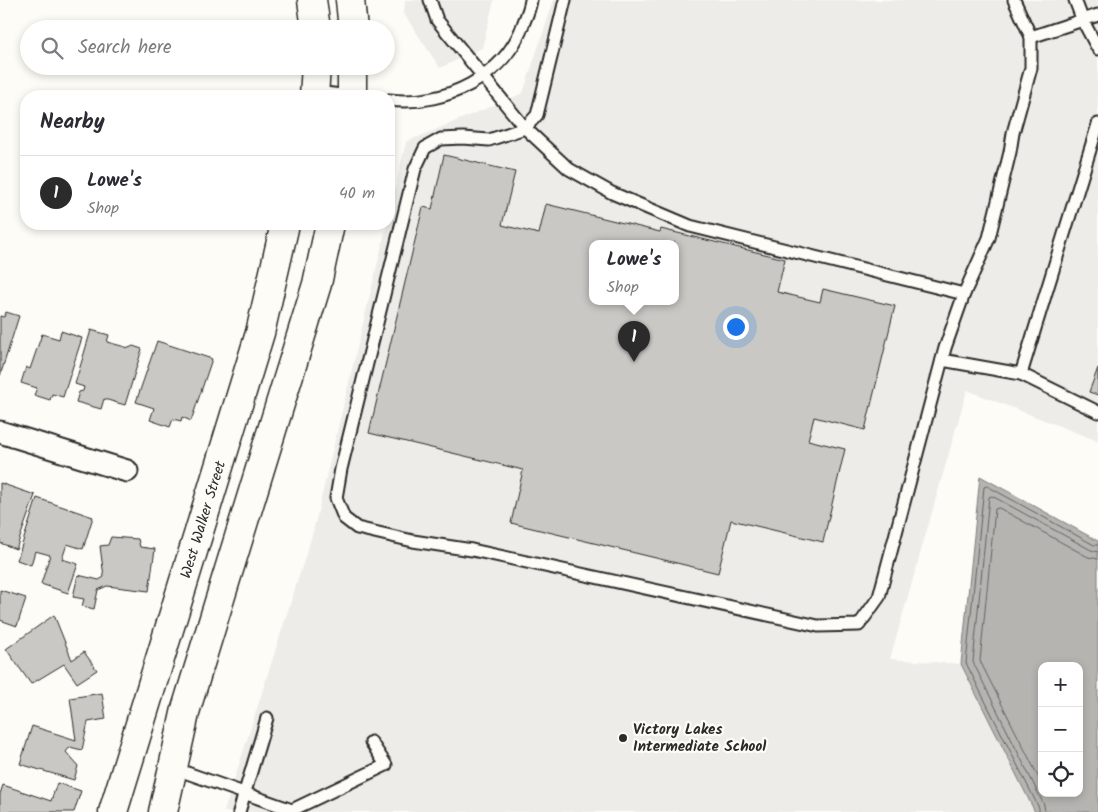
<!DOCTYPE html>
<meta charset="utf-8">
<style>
:root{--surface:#fff;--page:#f7f7f7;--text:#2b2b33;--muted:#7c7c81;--line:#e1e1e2;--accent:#2b2b2b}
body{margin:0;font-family:Kalam,sans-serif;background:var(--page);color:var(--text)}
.controls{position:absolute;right:15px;bottom:15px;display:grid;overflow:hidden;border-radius:10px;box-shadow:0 2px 8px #0003}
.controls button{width:45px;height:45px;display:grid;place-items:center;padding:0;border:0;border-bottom:1px solid var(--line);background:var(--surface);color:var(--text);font:25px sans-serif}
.you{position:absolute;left:735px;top:326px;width:18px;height:18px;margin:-12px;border:4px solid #fff;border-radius:50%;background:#1a73e8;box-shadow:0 0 0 8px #1a73e833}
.badge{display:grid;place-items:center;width:32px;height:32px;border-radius:50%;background:var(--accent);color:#fff;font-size:16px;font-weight:700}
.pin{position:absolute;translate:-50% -41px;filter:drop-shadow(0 1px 2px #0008)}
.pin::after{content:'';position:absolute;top:26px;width:18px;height:15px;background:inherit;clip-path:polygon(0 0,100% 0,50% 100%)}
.popup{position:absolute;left:589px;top:240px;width:90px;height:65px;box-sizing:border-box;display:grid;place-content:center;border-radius:10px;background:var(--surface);filter:drop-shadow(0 1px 4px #0005);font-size:16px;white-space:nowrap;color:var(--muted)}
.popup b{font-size:19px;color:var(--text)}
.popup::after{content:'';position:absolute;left:50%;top:100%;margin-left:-10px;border:10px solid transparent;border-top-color:var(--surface)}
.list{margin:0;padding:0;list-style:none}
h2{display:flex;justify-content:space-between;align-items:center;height:65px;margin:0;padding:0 20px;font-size:21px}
h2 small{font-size:16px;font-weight:400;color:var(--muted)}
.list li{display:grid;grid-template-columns:32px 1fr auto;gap:15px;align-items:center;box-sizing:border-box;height:75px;padding:0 20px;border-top:1px solid var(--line)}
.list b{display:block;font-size:19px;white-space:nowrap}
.list p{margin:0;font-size:16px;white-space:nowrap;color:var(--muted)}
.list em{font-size:16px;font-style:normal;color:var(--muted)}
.icon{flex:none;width:28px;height:28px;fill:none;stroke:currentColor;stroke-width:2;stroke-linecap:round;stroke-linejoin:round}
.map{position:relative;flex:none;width:1098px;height:812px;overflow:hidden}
.search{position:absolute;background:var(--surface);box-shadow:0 2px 8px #0003;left:20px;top:20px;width:375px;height:55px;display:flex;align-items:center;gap:12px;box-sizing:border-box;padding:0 18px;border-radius:28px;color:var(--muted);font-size:19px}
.panel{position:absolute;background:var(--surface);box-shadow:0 2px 8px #0003;left:20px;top:90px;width:375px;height:140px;border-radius:20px}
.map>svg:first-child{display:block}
.built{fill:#edece8;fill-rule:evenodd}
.water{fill:#b5b4b1;stroke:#7e7d7b;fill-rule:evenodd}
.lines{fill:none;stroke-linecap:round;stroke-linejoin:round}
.shore{stroke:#626261;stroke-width:1}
.building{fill:#c9c8c4;stroke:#2b2b2b;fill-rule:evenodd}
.lane-casing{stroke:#2b2b2b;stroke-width:15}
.street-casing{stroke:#2b2b2b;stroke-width:25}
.secondary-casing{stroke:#2b2b2b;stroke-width:31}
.lane{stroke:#fdfcf7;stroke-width:11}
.street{stroke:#fdfcf7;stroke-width:21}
.secondary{stroke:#fdfcf7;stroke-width:28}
.poi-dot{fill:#2b2b2b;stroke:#fdfcf7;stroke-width:2}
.labels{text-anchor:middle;stroke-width:4.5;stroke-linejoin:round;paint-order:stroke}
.street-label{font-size:15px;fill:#2b2b2b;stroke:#fdfcf7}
.poi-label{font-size:15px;font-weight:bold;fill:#2b2b2b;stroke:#fdfcf7;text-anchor:start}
</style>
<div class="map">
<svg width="1098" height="812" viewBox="0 0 1098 812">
<rect width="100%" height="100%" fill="#fdfcf7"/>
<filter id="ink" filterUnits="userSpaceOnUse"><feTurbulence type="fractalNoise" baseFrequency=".02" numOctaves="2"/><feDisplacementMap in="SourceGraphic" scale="10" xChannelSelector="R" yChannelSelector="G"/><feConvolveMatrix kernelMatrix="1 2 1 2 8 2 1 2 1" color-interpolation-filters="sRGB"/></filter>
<g filter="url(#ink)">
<!-- built -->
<g class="built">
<path d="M405,0H494L482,48L440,68L404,14Z"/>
<path d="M554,0H1098V441L967,390L890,659L961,664L1035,812H224L313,532L387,224H389V215L406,142L523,93ZM593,243H675V301H593Z"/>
</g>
<!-- water -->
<path class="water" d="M980,476L1098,541V812H1035L961,664ZM1042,666H1079V793H1042Z"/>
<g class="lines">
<!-- shore -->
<g class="shore">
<path d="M1042,784L980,661L995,509L999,508L1088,557L1098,559"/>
<path d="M1039,812V808L966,663L984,487L987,486L1094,545H1098"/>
<path d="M1045,812L1044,805L973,662L989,497L992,496L1091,550L1098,552"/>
</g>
</g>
<!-- building -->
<g class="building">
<path d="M444,155L515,172L502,225L539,234L546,204L660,232L661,229L785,259L777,292L820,302L823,289L895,306L865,430L814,417L808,440L845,449L823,542L731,520L718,573L511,523L523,470L369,433L423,207L432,209ZM593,243H675V301H593Z"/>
<path d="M6,312L19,316L0,376V316L4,317Z"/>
<path d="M91,330L109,335L107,342L129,348L133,346L142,349L125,405L104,399L101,409L76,402L79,392L83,391L84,387L75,384Z"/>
<path d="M61,331L82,338L63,397L52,394L50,400L34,395L37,388L21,383L26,367L30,369L42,334L59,339Z"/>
<path d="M157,341L212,359L191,421L182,417L181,421L173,419L170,427L150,420L154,408L136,402Z"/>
<path d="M1098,368V395L1089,392Z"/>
<path d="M0,483L35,495L16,549L0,543Z"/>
<path d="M37,498L93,517L83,549L67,544L62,559L78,564L68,593L41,584L50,555L35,551L31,565L17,560Z"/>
<path d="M111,537L138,539L140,547L155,549L149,591L107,586L98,590L94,609L82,606L84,599L73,597L78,575L99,580L104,577L100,546L108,545Z"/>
<path d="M0,590L26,598L17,626L0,620Z"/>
<path d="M54,615L72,660L84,652L97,670L77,683L64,664L31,684L6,649Z"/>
<path d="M102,693L106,719L88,722L82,750L70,747L66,752L78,766L74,780L20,764L32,726L76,740L70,698Z"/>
<path d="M57,783L81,791L74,812H0V794L3,785L51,801Z"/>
</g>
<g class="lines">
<!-- lane casing -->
<g class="lane-casing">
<g id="lane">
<path d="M430,0L437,20L525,128L569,169L612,193L690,226L964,294"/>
<path d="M565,0L537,115L525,128L489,140L463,138L441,139L425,148L415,169L341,469L336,498L344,518L357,528L413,541L472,550L818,626L859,625L879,597L945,348L964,294L989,238L1010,152L1013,133L1031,68V37L1014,0"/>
<path d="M1075,0L1083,21L1098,49"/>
<path d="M1031,37L1098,15"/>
<path d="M315,92L351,96"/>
<path d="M389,100C444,107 506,77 524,22C527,15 530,8 531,0"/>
<path d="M942,360L1021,374L1098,412"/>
<path d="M1021,374L1098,124"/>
<path d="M173,768L292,810L386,765L371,742"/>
<path d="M239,812L267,718"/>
</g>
</g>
<!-- street casing -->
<g class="street-casing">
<path id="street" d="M0,432L127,471"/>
</g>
<!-- secondary casing -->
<g class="secondary-casing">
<g id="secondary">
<path d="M312,0L316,29"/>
<path d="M350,0L353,29"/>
<path d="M314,96L316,66"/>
<path d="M352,96V66"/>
<path id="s1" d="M113,812L260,333L285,224"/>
<path d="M163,812L186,709L317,284L330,224"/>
</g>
</g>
<!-- lane -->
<use href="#lane" class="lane"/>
<!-- street -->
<use href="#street" class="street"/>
<!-- secondary -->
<use href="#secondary" class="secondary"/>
</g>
</g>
<!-- markers -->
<circle class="poi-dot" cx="623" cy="738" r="5"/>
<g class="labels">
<!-- street labels -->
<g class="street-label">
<text dy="5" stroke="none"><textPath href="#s1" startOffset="306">West Walker Street</textPath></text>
</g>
<!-- poi labels -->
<g class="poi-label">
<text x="633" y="734">Victory Lakes<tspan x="633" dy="17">Intermediate School</tspan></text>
</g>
</g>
</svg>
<div class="controls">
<button>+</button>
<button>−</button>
<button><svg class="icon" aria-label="locate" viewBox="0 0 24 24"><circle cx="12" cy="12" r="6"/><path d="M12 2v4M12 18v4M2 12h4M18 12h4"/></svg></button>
</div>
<div class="you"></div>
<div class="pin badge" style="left:634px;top:362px">1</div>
<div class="popup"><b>Lowe's</b>Shop</div>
<div class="search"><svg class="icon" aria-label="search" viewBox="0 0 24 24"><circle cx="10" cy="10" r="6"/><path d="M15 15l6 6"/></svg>Search here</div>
<section class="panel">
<h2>Nearby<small></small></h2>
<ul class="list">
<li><span class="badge">1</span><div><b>Lowe's</b><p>Shop</p></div><em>40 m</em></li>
</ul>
</section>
</div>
